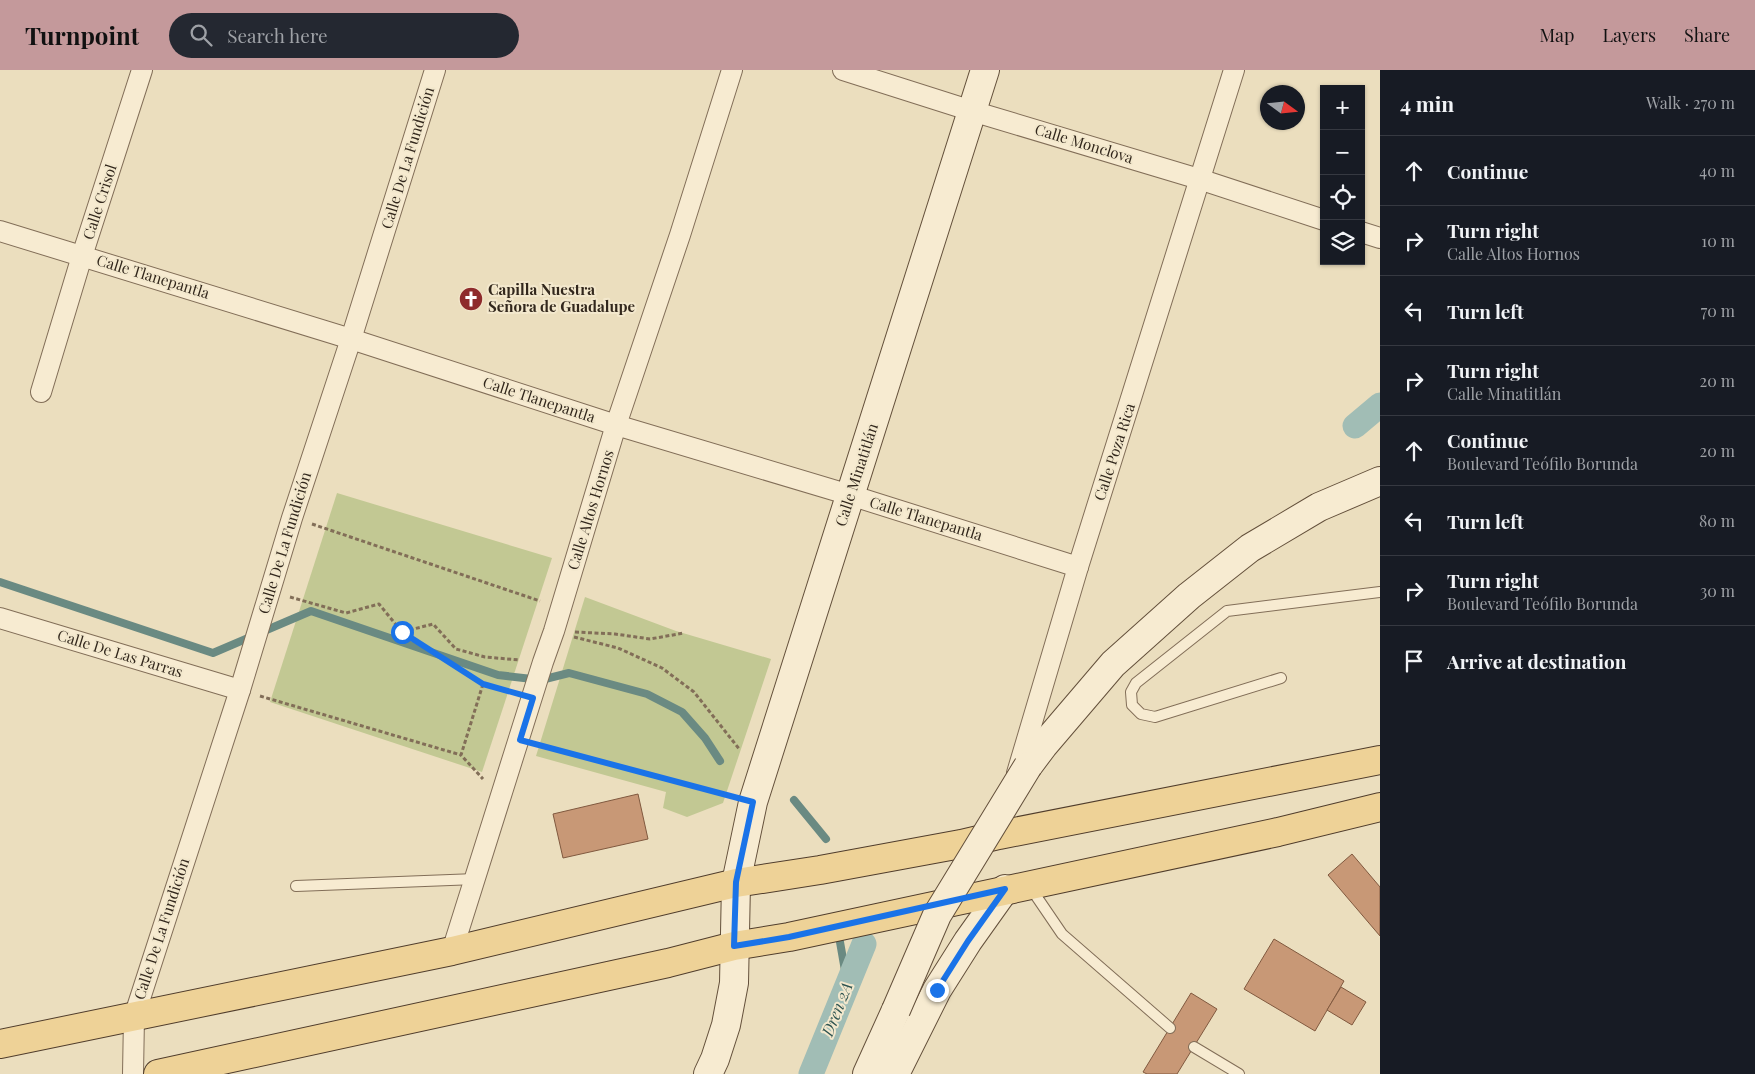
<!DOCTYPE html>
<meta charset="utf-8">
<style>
:root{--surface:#171b24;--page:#242831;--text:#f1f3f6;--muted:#9ea1a6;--line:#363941;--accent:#c4999b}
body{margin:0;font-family:"Playfair Display",serif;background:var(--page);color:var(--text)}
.controls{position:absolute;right:15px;top:15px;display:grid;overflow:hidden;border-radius:0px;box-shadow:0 1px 4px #0004}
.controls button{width:45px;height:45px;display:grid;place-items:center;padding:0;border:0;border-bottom:1px solid var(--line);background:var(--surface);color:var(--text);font:25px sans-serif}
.compass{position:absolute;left:1260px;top:15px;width:45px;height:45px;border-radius:50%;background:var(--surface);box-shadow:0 1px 4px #0004;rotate:105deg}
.stop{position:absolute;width:15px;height:15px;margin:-11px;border:4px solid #1a73e8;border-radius:50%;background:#fff}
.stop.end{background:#1a73e8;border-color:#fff;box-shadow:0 1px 5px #0008}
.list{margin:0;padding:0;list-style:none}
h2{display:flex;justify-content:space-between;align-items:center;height:65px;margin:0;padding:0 20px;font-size:21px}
h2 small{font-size:16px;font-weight:400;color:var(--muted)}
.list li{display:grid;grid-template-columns:32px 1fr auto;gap:15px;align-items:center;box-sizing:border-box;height:70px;padding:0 20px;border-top:1px solid var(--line)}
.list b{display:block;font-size:19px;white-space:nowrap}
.list p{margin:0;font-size:16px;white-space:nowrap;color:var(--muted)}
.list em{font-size:16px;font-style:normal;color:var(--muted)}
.icon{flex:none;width:28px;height:28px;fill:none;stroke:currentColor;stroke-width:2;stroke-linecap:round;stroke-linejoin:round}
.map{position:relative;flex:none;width:1380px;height:1004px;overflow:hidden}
header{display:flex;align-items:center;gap:30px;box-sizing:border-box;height:70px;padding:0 25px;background:var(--accent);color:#111}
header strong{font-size:24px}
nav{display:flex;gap:28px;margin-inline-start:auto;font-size:18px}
.search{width:350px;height:45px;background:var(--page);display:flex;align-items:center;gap:12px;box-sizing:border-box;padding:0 18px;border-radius:28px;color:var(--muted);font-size:19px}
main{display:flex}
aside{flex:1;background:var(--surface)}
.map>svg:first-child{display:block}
.green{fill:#c2c893}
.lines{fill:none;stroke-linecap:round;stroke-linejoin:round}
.stream{stroke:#6a8a82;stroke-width:8}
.canal{stroke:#a1bdb5;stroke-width:25}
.building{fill:#c89876;stroke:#80593f}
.lane-casing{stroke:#826e58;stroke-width:12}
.street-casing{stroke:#826e58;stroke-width:22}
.secondary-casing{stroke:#64503b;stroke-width:30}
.primary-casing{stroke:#503d2c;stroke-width:30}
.path{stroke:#826e58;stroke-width:3;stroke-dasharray:4 2.5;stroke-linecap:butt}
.lane{stroke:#f7ebd1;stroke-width:10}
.street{stroke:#f7ebd1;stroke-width:20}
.secondary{stroke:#f7ebd1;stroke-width:28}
.primary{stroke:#eed297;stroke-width:28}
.secondary-bridge-casing{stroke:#64503b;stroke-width:30;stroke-linecap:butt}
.secondary-bridge{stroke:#f7ebd1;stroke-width:28}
.route{stroke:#1a73e8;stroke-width:6}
.labels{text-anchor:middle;stroke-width:4;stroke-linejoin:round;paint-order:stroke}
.street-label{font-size:15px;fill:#32271c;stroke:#f3e8cd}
.poi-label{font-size:15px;font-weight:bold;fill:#32271c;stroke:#f3e8cd;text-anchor:start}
.water-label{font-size:16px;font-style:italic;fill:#2c524f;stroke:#f3e8cd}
</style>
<header>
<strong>Turnpoint</strong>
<div class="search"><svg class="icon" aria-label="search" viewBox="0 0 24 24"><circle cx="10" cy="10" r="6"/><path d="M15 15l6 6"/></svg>Search here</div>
<nav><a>Map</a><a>Layers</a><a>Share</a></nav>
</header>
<main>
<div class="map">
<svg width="1380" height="1004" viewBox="0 0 1380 1004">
<rect width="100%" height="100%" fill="#ebdebe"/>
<!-- green -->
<g class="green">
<path d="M337,423L552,488L482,702L270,632Z"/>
<path d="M585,527L676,561L771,589L723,733L687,747L663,738L666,722L536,686Z"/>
</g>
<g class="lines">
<!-- stream -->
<g class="stream">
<path d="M0,512L213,583L311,541L498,605L541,610L569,603L647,624L682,642L705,668L720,691"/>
<path d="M794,730L826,769"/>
<path d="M840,872L847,912"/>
</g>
<!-- canal -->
<g class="canal">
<path d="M1355,356L1380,335"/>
<path d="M811,1004L864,874"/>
</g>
</g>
<!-- building -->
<g class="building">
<path d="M638,724L648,769L563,788L553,744Z"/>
<path d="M1352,784L1380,817V866L1328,805Z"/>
<path d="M1274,869L1344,911L1315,961L1244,919Z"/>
<path d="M1341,917L1366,932L1352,955L1327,940Z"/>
<path d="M1191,923L1217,939L1177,1004H1147L1143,1002Z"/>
</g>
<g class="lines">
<!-- lane casing -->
<g class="lane-casing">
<g id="lane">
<path d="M1281,608L1155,647L1141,644L1132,635L1131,622L1136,613L1227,541L1380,522"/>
<path d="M296,816L476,809"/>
<path d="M1030,817L1062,864L1170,958"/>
<path d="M1194,977L1239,1004"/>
</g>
</g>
<!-- street casing -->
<g class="street-casing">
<g id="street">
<path d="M843,0L972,41L1199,109L1324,150"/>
<path d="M0,161L351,269L616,355L850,425L1078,497"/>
<path d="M1361,162L1380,168"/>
<path d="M41,322L82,186L142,0"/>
<path d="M0,548L240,620"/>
<path d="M1017,703L1078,497L1234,0"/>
<path d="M452,881L543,592L554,561L616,355L680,165L732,0"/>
<path d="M133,1004L134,947L240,620L292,448L351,269L435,0"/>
</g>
</g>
<!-- secondary casing -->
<g class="secondary-casing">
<g id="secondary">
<path d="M1028,696L1043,676L1113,594L1189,526L1250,478L1319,437L1380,411"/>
<path d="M708,1004L715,989L726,955L734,913L736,813L753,732L985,0"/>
<path d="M867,1004L896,940"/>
<path d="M895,1004L937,920L968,871L1005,819"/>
</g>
</g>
<!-- primary casing -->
<g class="primary-casing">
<g id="primary">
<path d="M0,974L452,881L736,813L820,800L961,774L999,765L1380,690"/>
<path d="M158,1004L668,893L734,876L789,867L1278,762L1380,737"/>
</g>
</g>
<!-- path -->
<g class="path">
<path d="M312,454L540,531"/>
<path d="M290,527L346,543L379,534L402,562L433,554L456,579L485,587L520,590"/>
<path d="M402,562L483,614L511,622"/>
<path d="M575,562L615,564L650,569L684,563"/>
<path d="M574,567L618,578L662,598L694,622L740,680"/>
<path d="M483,614L461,685L483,709"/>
<path d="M260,626L461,685"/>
<path d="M540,675L729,726"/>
</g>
<!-- lane -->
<use href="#lane" class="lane"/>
<!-- street -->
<use href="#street" class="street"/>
<!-- secondary -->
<use href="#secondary" class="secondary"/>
<!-- primary -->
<use href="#primary" class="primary"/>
<!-- secondary-bridge casing -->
<g class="secondary-bridge-casing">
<path id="secondary-bridge" d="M896,940L937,845L1028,696"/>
</g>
<!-- secondary-bridge -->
<use href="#secondary-bridge" class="secondary-bridge"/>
</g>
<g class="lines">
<!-- route -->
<path class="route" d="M402,562L483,614L533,628L520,670L753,732L736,812L734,876L789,867L1005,819L968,871L937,920"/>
</g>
<!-- icons -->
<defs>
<g id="church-disc" transform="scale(1.25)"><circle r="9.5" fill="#8e2b2c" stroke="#f3e8cd"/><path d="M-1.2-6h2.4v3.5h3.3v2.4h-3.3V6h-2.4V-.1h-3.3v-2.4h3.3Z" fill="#fff"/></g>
</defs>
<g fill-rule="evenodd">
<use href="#church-disc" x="471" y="229"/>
</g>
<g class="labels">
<!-- street labels -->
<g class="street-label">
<text transform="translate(1084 74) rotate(17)" y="5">Calle Monclova</text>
<text transform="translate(408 88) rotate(-73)" y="5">Calle De La Fundición</text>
<text transform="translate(100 132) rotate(-72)" y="5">Calle Crisol</text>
<text transform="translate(153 207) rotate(17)" y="5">Calle Tlanepantla</text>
<text transform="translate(539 330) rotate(18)" y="5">Calle Tlanepantla</text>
<text transform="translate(1115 382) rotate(-72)" y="5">Calle Poza Rica</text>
<text transform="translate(857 405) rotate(-72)" y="5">Calle Minatitlán</text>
<text transform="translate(591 440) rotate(-73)" y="5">Calle Altos Hornos</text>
<text transform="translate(926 449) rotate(17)" y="5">Calle Tlanepantla</text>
<text transform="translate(285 473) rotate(-73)" y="5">Calle De La Fundición</text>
<text transform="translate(120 584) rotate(17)" y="5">Calle De Las Parras</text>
<text transform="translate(162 859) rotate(-72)" y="5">Calle De La Fundición</text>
</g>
<!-- poi labels -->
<g class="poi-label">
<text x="488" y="225">Capilla Nuestra<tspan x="488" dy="17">Señora de Guadalupe</tspan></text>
</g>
<!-- water labels -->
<g class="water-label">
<text transform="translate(837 939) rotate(-68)" y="6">Dren 2A</text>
</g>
</g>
</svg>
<div class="controls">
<button>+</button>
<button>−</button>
<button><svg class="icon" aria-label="locate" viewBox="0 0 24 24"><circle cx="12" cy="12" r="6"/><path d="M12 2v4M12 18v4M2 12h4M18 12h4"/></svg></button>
<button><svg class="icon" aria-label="layers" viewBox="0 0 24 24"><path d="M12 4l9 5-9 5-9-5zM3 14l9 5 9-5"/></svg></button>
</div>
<svg class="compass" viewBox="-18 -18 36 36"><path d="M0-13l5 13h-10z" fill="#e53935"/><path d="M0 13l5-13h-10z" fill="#9ea1a6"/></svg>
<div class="stop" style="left:402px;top:562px"></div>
<div class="stop end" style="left:937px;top:920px"></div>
</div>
<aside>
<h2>4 min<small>Walk · 270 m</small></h2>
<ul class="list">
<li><svg class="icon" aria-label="ahead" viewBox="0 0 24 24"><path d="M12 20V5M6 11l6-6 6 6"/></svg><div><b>Continue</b></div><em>40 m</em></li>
<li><svg class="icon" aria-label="right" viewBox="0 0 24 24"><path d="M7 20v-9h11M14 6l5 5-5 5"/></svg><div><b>Turn right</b><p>Calle Altos Hornos</p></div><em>10 m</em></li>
<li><svg class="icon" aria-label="left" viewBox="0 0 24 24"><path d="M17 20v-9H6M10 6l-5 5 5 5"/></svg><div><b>Turn left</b></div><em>70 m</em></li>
<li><svg class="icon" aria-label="right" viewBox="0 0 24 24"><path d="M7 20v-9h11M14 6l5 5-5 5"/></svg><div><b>Turn right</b><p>Calle Minatitlán</p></div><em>20 m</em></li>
<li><svg class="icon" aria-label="ahead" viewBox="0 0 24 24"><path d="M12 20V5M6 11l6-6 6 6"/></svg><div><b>Continue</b><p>Boulevard Teófilo Borunda</p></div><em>20 m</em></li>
<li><svg class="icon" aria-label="left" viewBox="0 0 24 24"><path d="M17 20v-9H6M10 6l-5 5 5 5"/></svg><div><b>Turn left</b></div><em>80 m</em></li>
<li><svg class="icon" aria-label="right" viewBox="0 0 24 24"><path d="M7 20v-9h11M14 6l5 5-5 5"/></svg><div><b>Turn right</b><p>Boulevard Teófilo Borunda</p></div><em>30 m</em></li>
<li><svg class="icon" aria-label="arrive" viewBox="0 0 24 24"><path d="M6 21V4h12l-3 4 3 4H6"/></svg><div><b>Arrive at destination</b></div></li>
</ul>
</aside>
</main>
